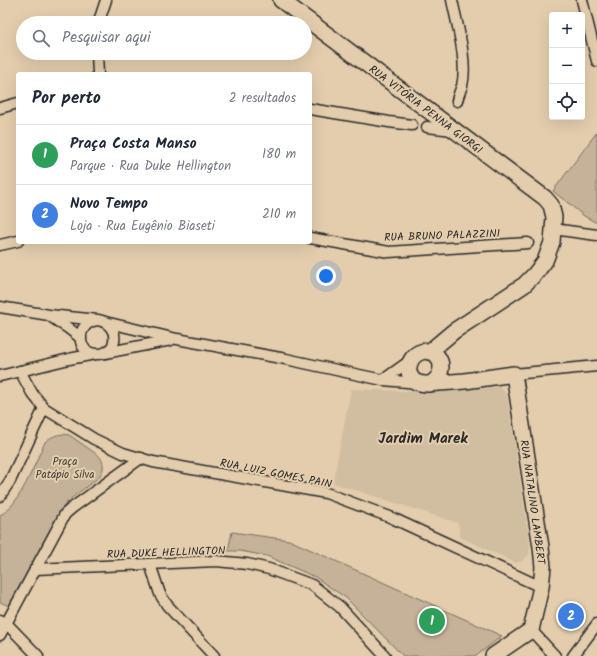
<!DOCTYPE html>
<html lang="pt">
<meta charset="utf-8">
<style>
:root{--surface:#fff;--page:#f6f6f7;--text:#1f2937;--muted:#747a83;--line:#e0e1e3;--accent:#d1495b}
body{margin:0;font-family:Kalam,sans-serif;background:var(--page);color:var(--text)}
.controls{position:absolute;right:12px;top:12px;display:grid;overflow:hidden;border-radius:4px;box-shadow:0 4px 16px #0002}
.controls button{width:36px;height:36px;display:grid;place-items:center;padding:0;border:0;border-bottom:1px solid var(--line);background:var(--surface);color:var(--text);font:20px sans-serif}
.you{position:absolute;left:326px;top:276px;width:14px;height:14px;margin:-10px;border:3px solid #fff;border-radius:50%;background:#1a73e8;box-shadow:0 0 0 6px #1a73e833}
.badge{display:grid;place-items:center;width:26px;height:26px;border-radius:50%;background:var(--accent);color:#fff;font-size:13px;font-weight:700}
.pin{position:absolute;translate:-50% -50%;border:2px solid #fff;box-shadow:0 1px 4px #0006}
.list{margin:0;padding:0;list-style:none}
h2{display:flex;justify-content:space-between;align-items:center;height:52px;margin:0;padding:0 16px;font-size:17px}
h2 small{font-size:13px;font-weight:400;color:var(--muted)}
.list li{display:grid;grid-template-columns:26px 1fr auto;gap:12px;align-items:center;box-sizing:border-box;height:60px;padding:0 16px;border-top:1px solid var(--line)}
.list b{display:block;font-size:15px;white-space:nowrap}
.list p{margin:0;font-size:13px;white-space:nowrap;color:var(--muted)}
.list em{font-size:13px;font-style:normal;color:var(--muted)}
.icon{flex:none;width:22px;height:22px;fill:none;stroke:currentColor;stroke-width:2;stroke-linecap:round;stroke-linejoin:round}
.map{position:relative;flex:none;width:597px;height:656px;overflow:hidden}
.search{position:absolute;background:var(--surface);box-shadow:0 4px 16px #0002;left:16px;top:16px;width:296px;height:44px;display:flex;align-items:center;gap:10px;box-sizing:border-box;padding:0 14px;border-radius:22px;color:var(--muted);font-size:15px}
.panel{position:absolute;background:var(--surface);box-shadow:0 4px 16px #0002;left:16px;top:72px;width:296px;height:172px;border-radius:4px}
.map>svg:first-child{display:block}
.built{fill:#d1bda0}
.green{fill:#c5b298;stroke:#786e62}
.lines{fill:none;stroke-linecap:round;stroke-linejoin:round}
.street-casing{stroke:#2b2b2b;stroke-width:13}
.secondary-casing{stroke:#2b2b2b;stroke-width:18}
.street{stroke:#e3cdad;stroke-width:10}
.secondary{stroke:#e3cdad;stroke-width:15}
.labels{text-anchor:middle;stroke-width:4;stroke-linejoin:round;paint-order:stroke}
.street-label{font-size:11px;fill:#2b2b2b;stroke:#e3cdad}
.park-label{font-size:11px;fill:#423f3b;stroke:#e3cdad}
.district-label{font-size:15px;font-weight:bold;fill:#2b2b2b;stroke:#e3cdad}
</style>
<div class="map">
<svg width="597" height="656" viewBox="0 0 597 656">
<rect width="100%" height="100%" fill="#e3cdad"/>
<filter id="ink" filterUnits="userSpaceOnUse"><feTurbulence type="fractalNoise" baseFrequency=".025" numOctaves="2"/><feDisplacementMap in="SourceGraphic" scale="8" xChannelSelector="R" yChannelSelector="G"/><feConvolveMatrix kernelMatrix="1 2 1 2 8 2 1 2 1" color-interpolation-filters="sRGB"/></filter>
<g filter="url(#ink)">
<!-- built -->
<path class="built" d="M499,386L507,395L530,545L529,555L522,561L516,563L460,537L458,523L333,483L351,389L430,392Z"/>
<!-- green -->
<g class="green">
<path d="M597,132V223L584,216L553,191Z"/>
<path d="M63,434L69,435L98,455C105,462 105,470 98,478L69,500L59,513L9,606L0,602V515C19,507 36,461 45,442C51,437 55,435 63,434Z"/>
<path d="M232,532L289,540L502,636L476,656H403L346,598L315,577L267,556L240,551H228Z"/>
</g>
<g class="lines">
<!-- street casing -->
<g class="street-casing">
<g id="street">
<path d="M452,0C457,24 468,62 462,86C460,91 458,96 457,101"/>
<path d="M582,0L597,61"/>
<path d="M99,23L100,18L106,0"/>
<path d="M97,53L98,74"/>
<path d="M0,108L18,103"/>
<path d="M310,109L389,122L412,125"/>
<path d="M427,127L453,130"/>
<path d="M553,229L597,235"/>
<path d="M310,238L389,252L528,243"/>
<path d="M0,245L18,241"/>
<path d="M0,307L49,315L98,320C121,324 119,355 97,354C75,354 75,322 98,320"/>
<path d="M50,316L68,328L81,338"/>
<path d="M105,322L177,339L286,359L350,373L383,380L419,383"/>
<path d="M105,353L171,340"/>
<path d="M20,371L32,393L44,408L94,439L123,453L153,462L326,493L390,517L541,587"/>
<path d="M514,374L597,366"/>
<path d="M0,376L69,359L95,354"/>
<path d="M383,380L411,360"/>
<path d="M0,496L10,481L44,408"/>
<path d="M150,564L160,594L167,605L214,656"/>
<path d="M35,569L216,561L247,564L269,569L312,585L340,607L385,656"/>
<path d="M0,620L6,623L38,656"/>
<path d="M531,630L555,656"/>
<path d="M0,635L65,514L72,508L141,458"/>
<path d="M573,656L597,624"/>
</g>
</g>
<!-- secondary casing -->
<g class="secondary-casing">
<g id="secondary">
<path d="M281,0L545,198L551,205L554,217L552,242L545,261L535,274L524,285L454,331L429,352"/>
<path d="M430,384C450,373 440,346 421,352C408,356 404,375 416,382C419,383 423,384 426,384L465,381L514,374L541,547L543,567L541,587L531,630L493,656"/>
</g>
</g>
<!-- street -->
<use href="#street" class="street"/>
<!-- secondary -->
<use href="#secondary" class="secondary"/>
</g>
</g>
<g class="labels">
<!-- street labels -->
<g class="street-label">
<text transform="translate(426 109) rotate(37)" y="4">RUA VITÓRIA PENNA GIORGI</text>
<text transform="translate(442 235) rotate(-2)" y="4">RUA BRUNO PALAZZINI</text>
<text transform="translate(276 473) rotate(11)" y="4">RUA LUIZ GOMES PAIN</text>
<text transform="translate(533 502) rotate(82)" y="4">RUA NATALINO LAMBERT</text>
<text transform="translate(166 552) rotate(-2)" y="4">RUA DUKE HELLINGTON</text>
</g>
<!-- park labels -->
<g class="park-label">
<text x="65" y="465">Praça<tspan x="65" dy="13">Patápio Silva</tspan></text>
</g>
<!-- district labels -->
<g class="district-label">
<text x="423" y="443">Jardim Marek</text>
</g>
</g>
</svg>
<div class="controls">
<button>+</button>
<button>−</button>
<button><svg class="icon" aria-label="locate" viewBox="0 0 24 24"><circle cx="12" cy="12" r="6"/><path d="M12 2v4M12 18v4M2 12h4M18 12h4"/></svg></button>
</div>
<div class="you"></div>
<div class="pin badge" style="left:432px;top:621px;background:#2e9e5b">1</div>
<div class="pin badge" style="left:571px;top:616px;background:#3f7fe0">2</div>
<div class="search"><svg class="icon" aria-label="search" viewBox="0 0 24 24"><circle cx="10" cy="10" r="6"/><path d="M15 15l6 6"/></svg>Pesquisar aqui</div>
<section class="panel">
<h2>Por perto<small>2 resultados</small></h2>
<ul class="list">
<li><span class="badge" style="background:#2e9e5b">1</span><div><b>Praça Costa Manso</b><p>Parque · Rua Duke Hellington</p></div><em>180 m</em></li>
<li><span class="badge" style="background:#3f7fe0">2</span><div><b>Novo Tempo</b><p>Loja · Rua Eugênio Biaseti</p></div><em>210 m</em></li>
</ul>
</section>
</div>
